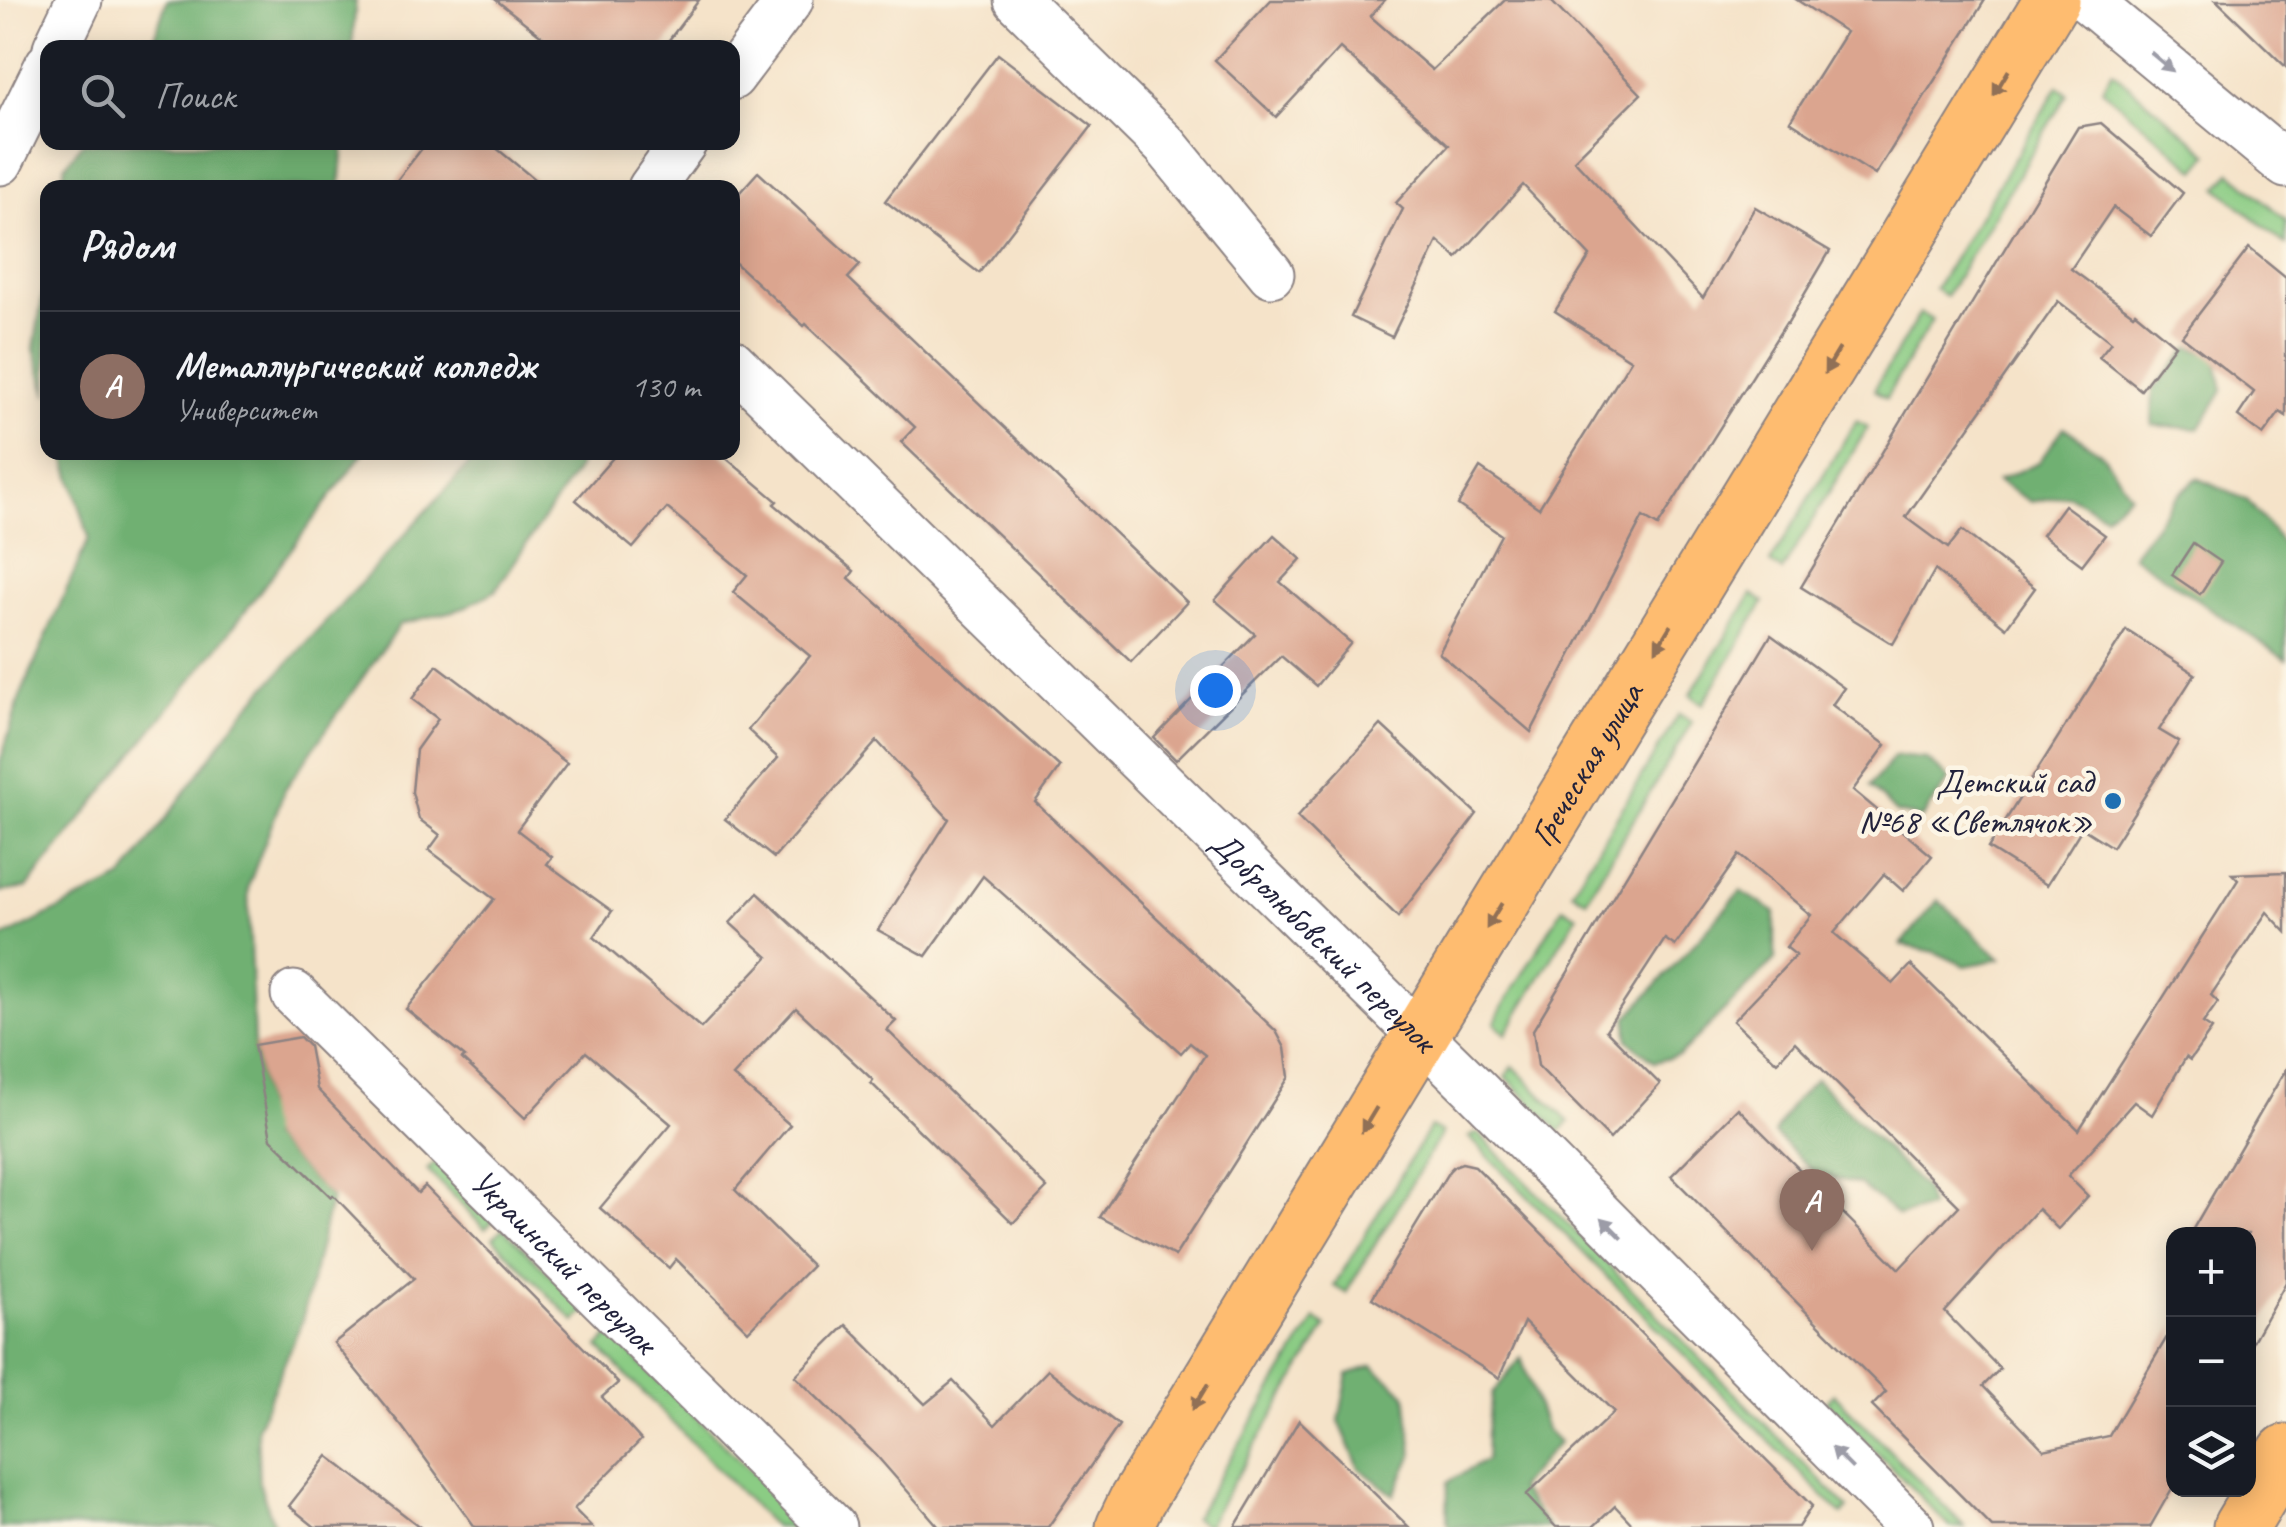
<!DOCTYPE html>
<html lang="ru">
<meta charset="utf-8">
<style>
:root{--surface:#171b24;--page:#20242c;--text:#f1f3f6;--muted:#9ea1a6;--line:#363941;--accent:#0b8043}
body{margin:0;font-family:Caveat,sans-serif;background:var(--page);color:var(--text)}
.controls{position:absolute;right:30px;bottom:30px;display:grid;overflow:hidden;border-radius:20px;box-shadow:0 5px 25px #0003}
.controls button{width:90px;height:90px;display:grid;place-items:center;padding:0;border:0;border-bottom:2px solid var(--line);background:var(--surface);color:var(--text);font:50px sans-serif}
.you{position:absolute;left:1215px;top:690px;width:35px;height:35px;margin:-25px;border:8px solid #fff;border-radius:50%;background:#1a73e8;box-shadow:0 0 0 15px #1a73e833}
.badge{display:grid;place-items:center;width:65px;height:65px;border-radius:50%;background:var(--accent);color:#fff;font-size:32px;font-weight:700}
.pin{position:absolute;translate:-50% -82px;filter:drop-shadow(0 2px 5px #0008)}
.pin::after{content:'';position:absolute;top:52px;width:35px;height:30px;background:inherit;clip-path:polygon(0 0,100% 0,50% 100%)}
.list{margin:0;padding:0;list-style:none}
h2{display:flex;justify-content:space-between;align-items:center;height:130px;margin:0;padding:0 40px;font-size:42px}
h2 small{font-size:32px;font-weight:400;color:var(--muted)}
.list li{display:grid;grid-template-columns:65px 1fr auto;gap:30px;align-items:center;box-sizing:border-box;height:150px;padding:0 40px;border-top:2px solid var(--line)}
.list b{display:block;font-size:38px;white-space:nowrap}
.list p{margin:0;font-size:32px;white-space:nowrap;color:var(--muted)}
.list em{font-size:32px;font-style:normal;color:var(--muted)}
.icon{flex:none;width:55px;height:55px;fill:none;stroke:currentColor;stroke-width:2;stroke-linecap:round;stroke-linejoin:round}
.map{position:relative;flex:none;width:2286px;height:1527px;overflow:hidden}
.search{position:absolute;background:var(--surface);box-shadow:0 5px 25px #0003;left:40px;top:40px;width:700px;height:110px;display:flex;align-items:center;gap:25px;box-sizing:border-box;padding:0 35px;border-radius:20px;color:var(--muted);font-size:38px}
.panel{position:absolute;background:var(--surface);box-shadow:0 5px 25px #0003;left:40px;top:180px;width:700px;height:280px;border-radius:20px}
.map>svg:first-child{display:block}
.green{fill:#8bcc84;stroke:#567760;stroke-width:2.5}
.forest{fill:#70b072;stroke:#496956;stroke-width:2.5}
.building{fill:#dba58f}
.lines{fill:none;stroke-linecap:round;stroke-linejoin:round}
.minor-casing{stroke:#8c8282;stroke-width:49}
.major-casing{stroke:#8c8282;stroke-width:59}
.minor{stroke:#fff;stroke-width:45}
.major{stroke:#febc70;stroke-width:55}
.oneway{fill:#9c9ca7}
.oneway2{fill:#906f56}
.poi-dot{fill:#1f6fb2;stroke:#fcf5e5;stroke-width:4}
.labels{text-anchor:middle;stroke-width:9;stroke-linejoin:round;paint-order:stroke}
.street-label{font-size:35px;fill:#22223b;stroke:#fcf5e5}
.poi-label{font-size:35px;fill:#22223b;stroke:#fcf5e5;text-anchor:end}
</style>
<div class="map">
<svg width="2286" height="1527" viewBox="0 0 2286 1527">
<rect width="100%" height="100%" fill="#fcf5e5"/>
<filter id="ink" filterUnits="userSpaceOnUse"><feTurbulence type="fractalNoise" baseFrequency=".01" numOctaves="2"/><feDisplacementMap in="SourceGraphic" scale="20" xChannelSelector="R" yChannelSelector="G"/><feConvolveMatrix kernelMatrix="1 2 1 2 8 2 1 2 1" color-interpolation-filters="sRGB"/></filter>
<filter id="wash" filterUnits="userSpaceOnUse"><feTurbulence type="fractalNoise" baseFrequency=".0048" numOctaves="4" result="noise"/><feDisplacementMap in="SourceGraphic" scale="40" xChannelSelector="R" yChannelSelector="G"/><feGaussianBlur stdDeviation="2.25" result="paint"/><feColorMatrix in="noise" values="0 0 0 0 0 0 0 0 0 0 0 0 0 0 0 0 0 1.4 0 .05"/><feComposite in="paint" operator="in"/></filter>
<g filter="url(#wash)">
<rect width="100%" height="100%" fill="#f5e3c9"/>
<!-- green -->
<g class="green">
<path d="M2112,71L2209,154L2196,170L2102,89Z"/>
<path d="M2058,86L2067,94L1946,296L1935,289Z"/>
<path d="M2231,172L2286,220V245L2218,188Z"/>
<path d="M1920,313L1932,320L1886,398L1874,390Z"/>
<path d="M1856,421L1868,427L1782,571L1770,563Z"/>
<path d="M1752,594L1764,602L1703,704L1690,695Z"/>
<path d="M1679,714L1692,722L1586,900L1572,891Z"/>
<path d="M1563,907L1577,916L1506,1034L1495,1023L1499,1013Z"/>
<path d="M1513,1066L1569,1122L1560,1132L1506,1077Z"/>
<path d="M1430,1127L1442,1133L1346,1293L1334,1286Z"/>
<path d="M1478,1133L1848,1508L1842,1515L1469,1137Z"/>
<path d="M436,1162L494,1220L485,1229L427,1170Z"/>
<path d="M503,1228L586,1310L575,1322L493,1238Z"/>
<path d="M1315,1319L1326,1327L1207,1526L1194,1518Z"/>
<path d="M611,1334L808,1527H774L599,1347Z"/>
<path d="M1834,1394L1965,1527H1950L1826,1401Z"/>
</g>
<!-- forest -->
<g class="forest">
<path d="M167,0H356L352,47H151Z"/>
<path d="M82,143H344L340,187H61L65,166Z"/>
<path d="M47,270V395L34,349Z"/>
<path d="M2190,347L2216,357L2223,390L2199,429L2152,425L2153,390Z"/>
<path d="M2064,427L2103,455L2130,494L2105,515L2068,495L2031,502L1997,481L2039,462Z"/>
<path d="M64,453H363L228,634L27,888L0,892V762L20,697L89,538Z"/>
<path d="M479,453H580L578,468L495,591L461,609L400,624L285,789L248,887L254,1045L265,1106L309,1099L270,1138L331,1197L302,1321L257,1428L259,1483L275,1527H0V939L123,878L240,716Z"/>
<path d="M2197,478L2247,500L2286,548V660L2132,555L2176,497Z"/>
<path d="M1895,756L1926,759L1950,779L1922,818L1896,813L1870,786Z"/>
<path d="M1741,891L1775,912V960L1680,1055L1655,1062L1628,1040L1627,1018Z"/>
<path d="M1938,900L2001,959L1965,966L1935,952L1901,945Z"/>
<path d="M1816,1079L1924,1188L1929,1208L1898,1216L1860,1185L1815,1173L1774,1134L1791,1105Z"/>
<path d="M1521,1358L1546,1429L1559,1442L1518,1488L1548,1527H1449L1447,1522L1448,1482L1486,1460L1487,1431L1492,1394Z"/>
<path d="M1373,1366L1406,1394L1413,1454L1394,1495L1359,1468L1339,1421L1348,1374Z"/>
</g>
<g id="blocks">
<!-- building -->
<g class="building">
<path d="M496,0H699L663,48H557Z"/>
<path d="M1271,0H1385L1370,16L1432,70L1505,0H1550L1641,94L1574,160L1703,298L1755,207L1830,251L1787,324L1786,323L1658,526L1643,517L1531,732L1439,653L1501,535L1458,505L1480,468L1539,508L1631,360L1555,311L1590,256L1523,185L1457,258L1438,241L1392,337L1351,317L1403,209L1396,203L1449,145L1340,48L1276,117L1215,60Z"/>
<path d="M1797,0H1985L1875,175L1790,121L1846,32Z"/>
<path d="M2216,0H2286V67Z"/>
<path d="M998,54L1092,126L979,273L885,201Z"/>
<path d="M2101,123L2183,193L2151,236L2113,207L2071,269L2133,314L2135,312L2175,345L2141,390L2099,357L2111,342L2058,301L1906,517L1948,548L1962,530L2035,588L2006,628L1935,570L1893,644L1801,587L2078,127Z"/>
<path d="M427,142H489L545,188H391Z"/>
<path d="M758,172L860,265L848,278L1187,602L1131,662L901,442L915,427L806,324L804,326L732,260V201Z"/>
<path d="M2249,248L2286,278V416L2280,412L2263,435L2238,416L2254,392L2182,336Z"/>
<path d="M618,452H719L777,501L774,504L854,571L849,578L1060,767L1035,802L1276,1031L1285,1048L1289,1077L1175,1256L1100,1217L1205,1055L1190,1043L1181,1053L983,876L926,956L878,930L949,819L877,741L774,858L725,819L778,758L748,730L810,656L733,592L747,575L667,508L633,548L576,500Z"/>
<path d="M2064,505L2105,535L2082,565L2042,535Z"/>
<path d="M1274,535L1301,559L1280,582L1351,643L1316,686L1281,656L1176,760L1154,738L1255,634L1215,600Z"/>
<path d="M2193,543L2221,562L2200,594L2172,575Z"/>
<path d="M2126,630L2195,674L2159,730L2179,742L2112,847L2082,828L2047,885L1988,848Z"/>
<path d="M1771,635L1844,688L1832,705L1886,745L1853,790L1932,856L1903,891L1884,874L1834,933L1893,984L1911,965L2079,1130L2238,880L2232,874L2286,872V932L2267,912L2211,995L2218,1002L2203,1023L2212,1029L2190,1060L2186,1057L2152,1115L2134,1102L2068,1176L2088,1196L2058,1229L2038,1209L1945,1312L2000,1369L1983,1386L2044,1450L2109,1436L2174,1325V1485L2150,1527H1992L1872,1406L1886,1392L1671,1176L1738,1108L1899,1269L1959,1206L1795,1042L1777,1062L1733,1021L1796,955L1786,947L1811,915L1739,855L1675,946L1665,939L1606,1030L1660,1084L1610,1139L1538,1066L1533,1030Z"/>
<path d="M437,665L567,763L517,830L552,857L547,864L612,911L594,937L701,1028L768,957L730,923L758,893L896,1021L887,1030L1047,1188L1013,1223L871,1083L873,1080L796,1008L733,1076L790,1125L735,1190L812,1266L748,1331L676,1259L669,1268L600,1208L671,1124L586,1052L525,1118L462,1059L465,1057L406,1009L494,899L429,850L440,835L419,819L412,792L416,750L438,719L412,699Z"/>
<path d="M1381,725L1477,814L1398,917L1297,817Z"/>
<path d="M300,1037L309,1046L317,1089L418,1193L425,1186L618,1383L602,1397L641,1440L574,1509L592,1527H475L403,1428L334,1343L414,1279L333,1195L331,1197L271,1139L254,1045Z"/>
<path d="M2286,1069V1282L2248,1350V1234H2190Z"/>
<path d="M1462,1163L1475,1166L1812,1506L1798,1527H1635L1615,1506L1593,1527H1556L1526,1495L1614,1412L1524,1322L1499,1378L1372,1298L1449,1171L1454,1166Z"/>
<path d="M846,1325L925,1404L953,1381L995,1425L1048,1370L1119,1425L1048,1527H939L876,1455L795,1376Z"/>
<path d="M1299,1420L1409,1527H1235Z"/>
<path d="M328,1456L420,1527H315L289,1506Z"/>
</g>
</g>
</g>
<g filter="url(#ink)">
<use href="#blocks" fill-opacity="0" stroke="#8c8282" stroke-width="2.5"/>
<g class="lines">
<!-- minor casing -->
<g class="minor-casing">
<g id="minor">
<path d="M1017,0L1165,145L1271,274"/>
<path d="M2087,0L2286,165"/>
<path d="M56,48L79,0"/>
<path d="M732,77L790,0"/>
<path d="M0,162L48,65"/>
<path d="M651,188L684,142"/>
<path id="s1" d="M732,362L1472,1086L1911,1527"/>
<path id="s2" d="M294,994L833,1527"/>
</g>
</g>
<!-- major casing -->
<g class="major-casing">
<g id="major">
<path id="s3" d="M1124,1527L1137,1500L2052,0"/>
<path d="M2241,1527L2286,1452"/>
</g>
</g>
<!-- minor -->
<use href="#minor" class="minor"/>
<!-- major -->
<use href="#major" class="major"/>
</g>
<!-- one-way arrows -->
<defs><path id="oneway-solid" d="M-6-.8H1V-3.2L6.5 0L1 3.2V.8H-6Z" transform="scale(2.5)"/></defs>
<g class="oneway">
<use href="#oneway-solid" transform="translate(2162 62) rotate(40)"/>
<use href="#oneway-solid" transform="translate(1612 1228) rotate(-135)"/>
<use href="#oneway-solid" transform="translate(1842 1458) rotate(-135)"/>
</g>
<g class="oneway2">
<use href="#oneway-solid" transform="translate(2001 83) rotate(121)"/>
<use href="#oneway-solid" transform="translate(1832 361) rotate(121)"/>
<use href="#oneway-solid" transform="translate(1663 638) rotate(121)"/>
<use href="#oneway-solid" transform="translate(1494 916) rotate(121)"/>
<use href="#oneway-solid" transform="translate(1369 1120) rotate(121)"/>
<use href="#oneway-solid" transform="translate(1200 1397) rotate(121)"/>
</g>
</g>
<!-- markers -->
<circle class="poi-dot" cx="2113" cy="801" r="10"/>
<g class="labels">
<!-- street labels -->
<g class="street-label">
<text dy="12" stroke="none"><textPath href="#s3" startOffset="892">Греческая улица</textPath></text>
<text dy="12" stroke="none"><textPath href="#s1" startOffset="828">Добролюбовский переулок</textPath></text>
<text dy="12" stroke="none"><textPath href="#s2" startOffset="380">Украинский переулок</textPath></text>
</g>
<!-- poi labels -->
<g class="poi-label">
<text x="2093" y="793">Детский сад<tspan x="2093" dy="40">№68 «Светлячок»</tspan></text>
</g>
</g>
</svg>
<div class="controls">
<button>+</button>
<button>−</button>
<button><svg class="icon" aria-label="layers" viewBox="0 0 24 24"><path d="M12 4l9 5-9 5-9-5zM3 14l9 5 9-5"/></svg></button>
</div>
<div class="you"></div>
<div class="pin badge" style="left:1812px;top:1251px;background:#8d6e63">A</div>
<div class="search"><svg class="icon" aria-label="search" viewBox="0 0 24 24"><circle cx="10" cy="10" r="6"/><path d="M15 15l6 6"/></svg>Поиск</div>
<section class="panel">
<h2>Рядом<small></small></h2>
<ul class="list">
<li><span class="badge" style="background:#8d6e63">A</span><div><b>Металлургический колледж</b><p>Университет</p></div><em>130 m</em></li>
</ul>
</section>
</div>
